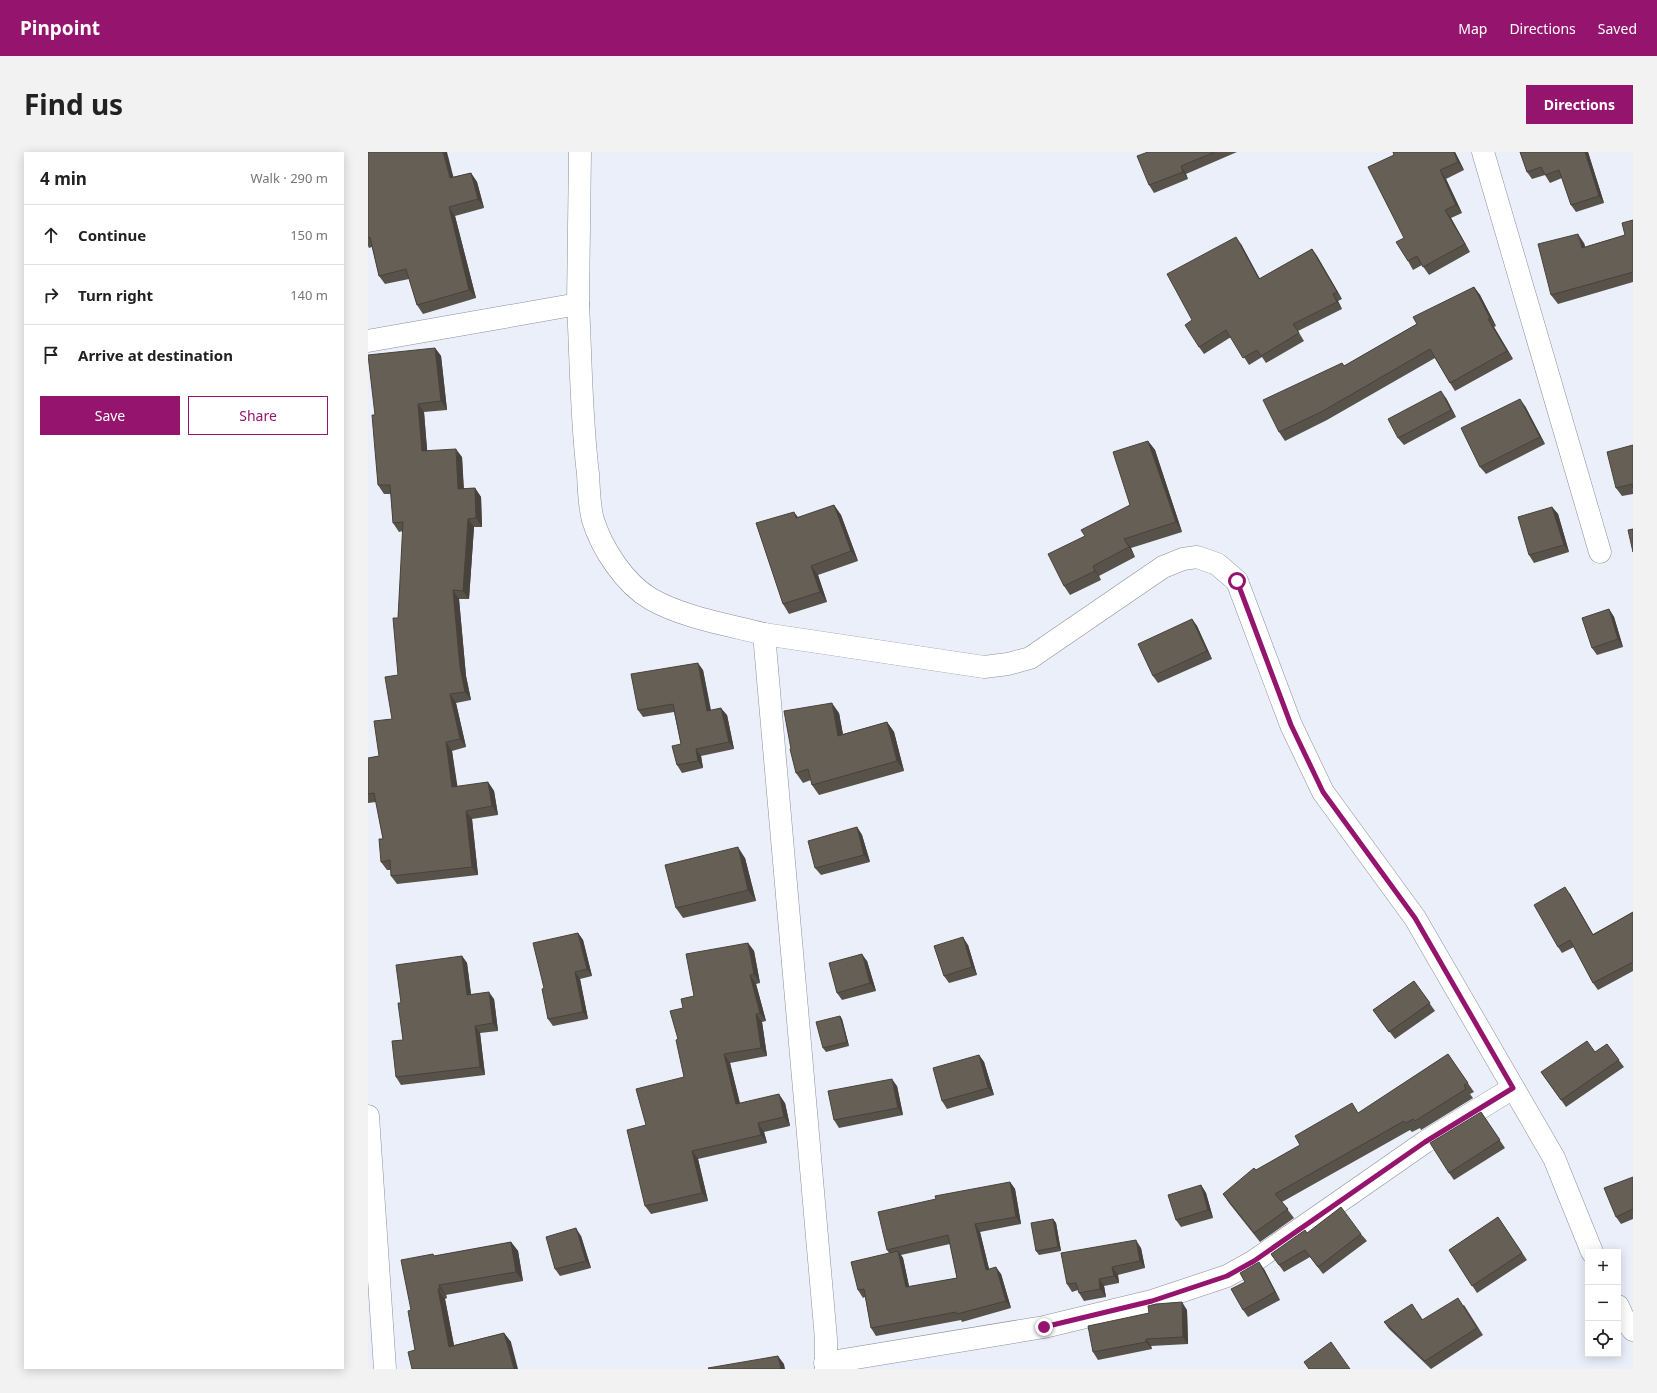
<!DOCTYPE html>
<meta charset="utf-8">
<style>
:root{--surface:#fff;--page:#f2f2f2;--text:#222;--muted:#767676;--line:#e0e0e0;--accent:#95146d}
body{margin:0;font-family:"Noto Sans",sans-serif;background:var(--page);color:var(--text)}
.controls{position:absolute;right:12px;bottom:12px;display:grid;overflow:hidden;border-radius:0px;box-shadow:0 2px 10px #0003}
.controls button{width:36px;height:36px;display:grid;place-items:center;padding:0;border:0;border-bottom:1px solid var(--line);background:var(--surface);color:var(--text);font:20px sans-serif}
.stop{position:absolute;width:12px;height:12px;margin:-9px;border:3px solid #95146d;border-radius:50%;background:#fff}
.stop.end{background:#95146d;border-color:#fff;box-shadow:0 1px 4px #0008}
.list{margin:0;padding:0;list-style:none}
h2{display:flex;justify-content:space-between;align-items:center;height:52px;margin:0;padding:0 16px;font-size:17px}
h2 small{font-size:13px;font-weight:400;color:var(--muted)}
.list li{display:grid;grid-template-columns:26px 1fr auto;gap:12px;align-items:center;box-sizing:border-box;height:60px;padding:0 16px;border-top:1px solid var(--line)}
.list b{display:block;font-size:15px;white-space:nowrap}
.list em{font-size:13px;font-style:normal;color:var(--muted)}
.actions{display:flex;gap:8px;padding:12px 16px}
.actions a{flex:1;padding:9px 0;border:1px solid var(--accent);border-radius:0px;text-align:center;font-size:14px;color:var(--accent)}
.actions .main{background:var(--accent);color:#fff}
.icon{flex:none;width:22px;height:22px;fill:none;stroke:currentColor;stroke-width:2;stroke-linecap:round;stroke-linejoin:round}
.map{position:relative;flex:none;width:1265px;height:1217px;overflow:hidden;border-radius:0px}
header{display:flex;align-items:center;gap:24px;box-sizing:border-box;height:56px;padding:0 20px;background:var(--accent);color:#fff}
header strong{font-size:19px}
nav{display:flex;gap:22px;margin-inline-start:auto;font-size:14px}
.intro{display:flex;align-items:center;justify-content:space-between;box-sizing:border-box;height:96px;padding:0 24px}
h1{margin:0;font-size:28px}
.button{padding:10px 18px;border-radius:0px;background:var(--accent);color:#fff;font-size:14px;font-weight:700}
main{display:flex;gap:24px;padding:0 24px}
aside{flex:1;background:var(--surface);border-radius:0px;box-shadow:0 2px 10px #0003}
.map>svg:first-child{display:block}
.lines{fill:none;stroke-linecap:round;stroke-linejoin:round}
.street-casing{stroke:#8b8f99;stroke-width:23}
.street{stroke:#fff;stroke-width:22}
.wall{fill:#57524a;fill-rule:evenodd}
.shaded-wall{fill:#47423c}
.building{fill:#655f56;stroke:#47423c}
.route{stroke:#95146d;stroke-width:5}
</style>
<header>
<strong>Pinpoint</strong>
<nav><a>Map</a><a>Directions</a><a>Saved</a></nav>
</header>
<div class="intro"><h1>Find us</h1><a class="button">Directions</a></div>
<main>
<aside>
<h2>4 min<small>Walk · 290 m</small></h2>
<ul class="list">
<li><svg class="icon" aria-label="ahead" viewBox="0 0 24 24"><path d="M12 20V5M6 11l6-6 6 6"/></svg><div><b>Continue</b></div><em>150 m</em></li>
<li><svg class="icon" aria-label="right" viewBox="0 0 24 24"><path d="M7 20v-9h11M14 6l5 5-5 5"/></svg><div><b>Turn right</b></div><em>140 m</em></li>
<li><svg class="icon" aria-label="arrive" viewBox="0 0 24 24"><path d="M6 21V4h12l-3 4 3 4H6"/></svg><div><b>Arrive at destination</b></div></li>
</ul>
<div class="actions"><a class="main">Save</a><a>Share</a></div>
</aside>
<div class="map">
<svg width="1265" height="1217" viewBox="0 0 1265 1217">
<rect width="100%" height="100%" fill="#ebeffa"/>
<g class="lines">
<!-- street casing -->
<g class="street-casing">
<g id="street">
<path d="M1115,0L1232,400"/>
<path d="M210,152L212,0"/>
<path d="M0,189L210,152C213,209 213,266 220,322C221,337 221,354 225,368C234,397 257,432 283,447C314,465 361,473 396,482L458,1187V1217"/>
<path d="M396,482L616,515L640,512L662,506L795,415L815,407L829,405L849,412L869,429L923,573L955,640L1047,766L1186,1006L1224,1100"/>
<path d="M0,964L17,1217"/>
<path d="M1250,1154L1255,1165L1265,1178"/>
<path d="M457,1211L676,1175L784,1149L859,1124L886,1109L1057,990L1145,936"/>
</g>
</g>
<!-- street -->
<use href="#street" class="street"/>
</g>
<!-- wall -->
<g class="wall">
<path d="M0,0L85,25L103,21L109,30L116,56L87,64L108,146L55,162L49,153L41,127L17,132L11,124L4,95L1,96L0,94Z"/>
<path d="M780,0H869L818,22L820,27L786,41L781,33Z"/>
<path d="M1025,0H1087L1096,18L1078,27L1094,61L1083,66L1102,100L1061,123L1054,113L1045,118L1040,109L1036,86L1026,3Z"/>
<path d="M1152,0H1220L1236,51L1208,60L1203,53L1194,26L1182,31L1177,23L1164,27L1159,20Z"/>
<path d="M1265,68V130L1190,152L1183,143L1216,91L1217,95L1257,83Z"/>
<path d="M873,92L892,127L944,97L949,104L974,147L970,149L974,157L930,179L936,189L898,211L894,205L881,213L863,185L836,202L831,195L824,168Z"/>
<path d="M1106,135L1112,143L1128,174L1126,175L1145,207L1087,239L1082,231L1067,206L959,268L917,289L911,280L974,211L976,214L1049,172Z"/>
<path d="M67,196L73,204L79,258L56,260L59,299L94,305L96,337L107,336L113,345L114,375H106L101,447H91L98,524L103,548L88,551L98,595L84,599L89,635L120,630L126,639L130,663L104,667L110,723L29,732L23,724V718H19L13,710L15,687L8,650L0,651V606L11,604L24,567L30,523V466L35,379L31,380L25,371L23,342H16L10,333L7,263Z"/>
<path d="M1078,246L1088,265L1036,293L1030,286Z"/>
<path d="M1157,254L1177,292L1118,322L1112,315Z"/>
<path d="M780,289L787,298L814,380L763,396L767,405L731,424L733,428L702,443L696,434L762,353Z"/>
<path d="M1265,293V342L1254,344L1248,336Z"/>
<path d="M466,353L473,363L490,409L450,423L459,450L421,462L415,452L430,366Z"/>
<path d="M1184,355L1190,362L1201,400L1166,411L1161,403Z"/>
<path d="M1241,457L1246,465L1255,495L1229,503L1224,496Z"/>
<path d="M824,467L829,474L844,507L790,531L785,524Z"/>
<path d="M335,518L343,558L359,563L366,597L333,604L335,616L314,621L309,613L313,592L306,560L275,565L270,558Z"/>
<path d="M471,561L475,582L519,570L526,580L536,619L451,643L444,633L443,628L435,631L428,621L423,597Z"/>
<path d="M489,675L494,683L502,710L453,723L447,716Z"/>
<path d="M377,706L388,749L315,766L308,756Z"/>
<path d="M1202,742L1225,782L1265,760V819L1230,838L1225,831L1206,795L1194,801L1190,795Z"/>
<path d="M210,781L215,788L224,824L212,827L220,867L185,874L180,867L176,836Z"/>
<path d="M380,791L386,799L392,831L388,832L398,869L394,870L399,904L362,911L372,951H417L422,974L396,980L399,991L330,1007L340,1049L283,1062L277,1054L278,973L316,925L310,887L315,856L326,844Z"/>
<path d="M600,793L609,823L581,831L576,824Z"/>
<path d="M94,804L99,811L103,842L126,847L130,879L112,881L117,923L33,933L28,925L35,888L33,851Z"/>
<path d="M499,809L508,839L474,848L469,841Z"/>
<path d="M1046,829L1067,859L1027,887L1005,858Z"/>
<path d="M472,864L474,867L481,894L458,900L455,896Z"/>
<path d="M1239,892L1256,915L1198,955L1173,920L1227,900Z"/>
<path d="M1080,902L1106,940L1102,942L1105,946L1053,978L1052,976L1044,980L1042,978L914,1050L926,1066L892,1090L861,1051L855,1042L888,1018L991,961Z"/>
<path d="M611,903L616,910L626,943L579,957L574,949Z"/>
<path d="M529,934L535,963L471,976L466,968Z"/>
<path d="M1113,960L1137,996L1086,1028L1081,1021Z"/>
<path d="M1265,1025V1067L1253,1072L1248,1065Z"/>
<path d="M642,1030L647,1037L653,1072L612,1080L621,1117L633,1122L643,1156L594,1170L593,1168L508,1184L503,1176L497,1145L495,1146L490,1138L521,1101L519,1098ZM582,1092L589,1126L541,1135L535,1106L533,1103Z"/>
<path d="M833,1033L838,1041L845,1066L813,1075L808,1068Z"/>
<path d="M1130,1065L1159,1108L1109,1141L1081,1098Z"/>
<path d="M685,1067L688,1071L693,1099L671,1103L668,1099Z"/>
<path d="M939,1081L993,1082L999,1089L955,1122L942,1105L916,1120L903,1102Z"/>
<path d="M213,1084L223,1116L192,1124L187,1117Z"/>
<path d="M143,1090L150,1099L155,1129L78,1143L79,1146L77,1147L86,1193L136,1181L143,1190L47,1198L43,1158L66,1104Z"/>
<path d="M773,1096L777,1116L750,1123L751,1131L736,1134L738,1145L716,1149L711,1141L710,1138L704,1140L699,1132Z"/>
<path d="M896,1117L912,1148L880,1165L875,1158L877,1130Z"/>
<path d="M1096,1153L1115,1183L1063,1217L1021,1177L1016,1170L1049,1159L1055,1168Z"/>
<path d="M819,1158L820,1192L783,1194L784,1197L730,1208L725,1200Z"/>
</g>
<!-- shaded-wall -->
<g class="shaded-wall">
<path d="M75,0H79L88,35L82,26Z"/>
<path d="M1086,0H1087L1096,18L1090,10Z"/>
<path d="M1217,0H1220L1236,51L1231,44Z"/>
<path d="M813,14L818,22L820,27L815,20Z"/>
<path d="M1072,18L1078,27L1094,61L1088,53Z"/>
<path d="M103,21L109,30L116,56L110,47Z"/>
<path d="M81,55L87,64L108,146L101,138Z"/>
<path d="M1077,58L1083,66L1102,100L1097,92Z"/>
<path d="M1210,82L1216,91L1220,105L1214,96Z"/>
<path d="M868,85L873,92L896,135L891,127Z"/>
<path d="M944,97L949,104L974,147L969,140Z"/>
<path d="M1106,135L1112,143L1128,174L1122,166Z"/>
<path d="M965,142L970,149L974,157L969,150Z"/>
<path d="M1120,167L1126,175L1145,207L1139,199Z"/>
<path d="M67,196L73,204L79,258L73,249Z"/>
<path d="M1073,239L1078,246L1088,265L1083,258Z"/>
<path d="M1152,247L1157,254L1177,292L1172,285Z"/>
<path d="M50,252L56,260L60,308L54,299Z"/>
<path d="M780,289L787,298L814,380L808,370Z"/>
<path d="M88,297L94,305L96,346L90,337Z"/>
<path d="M107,336L113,345L114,375L108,366Z"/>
<path d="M466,353L473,363L490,409L483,399Z"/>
<path d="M1184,355L1190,362L1201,400L1196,393Z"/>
<path d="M426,360L433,369L428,366Z"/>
<path d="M100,367L106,375L101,447L95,439Z"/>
<path d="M756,387L763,396L767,405L761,395Z"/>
<path d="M443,414L450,423L459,450L452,440Z"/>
<path d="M725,414L731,424L733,428L727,419Z"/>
<path d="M85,438L91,447L98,524L103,548L97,540L92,515Z"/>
<path d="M1241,457L1246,465L1255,495L1250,487Z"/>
<path d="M824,467L829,474L844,507L839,499Z"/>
<path d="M330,511L335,518L344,566L339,559Z"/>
<path d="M82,542L88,551L98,595L92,587Z"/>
<path d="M464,551L471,561L477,594L470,584Z"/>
<path d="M353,556L359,563L366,597L361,590Z"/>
<path d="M519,570L526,580L536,619L529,609Z"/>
<path d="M78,590L84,599L91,644L84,635Z"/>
<path d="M328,597L333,604L335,616L330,609Z"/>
<path d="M120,630L126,639L130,663L124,654Z"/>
<path d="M98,659L104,667L110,723L104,715Z"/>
<path d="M489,675L494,683L502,710L496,703Z"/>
<path d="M370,695L377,706L388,749L380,738Z"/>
<path d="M1197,735L1202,742L1229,790L1225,783Z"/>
<path d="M210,781L215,788L224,824L219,817Z"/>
<path d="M595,785L600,793L609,823L604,815Z"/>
<path d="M380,791L386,799L392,831L386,822Z"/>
<path d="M494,802L499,809L508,839L502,831Z"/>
<path d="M94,804L99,811L104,850L99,843Z"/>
<path d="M207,820L212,827L220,867L215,860Z"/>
<path d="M382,823L388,832L398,869L392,861Z"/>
<path d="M121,840L126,847L130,879L125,871Z"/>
<path d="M388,862L394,870L399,904L393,896Z"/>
<path d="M472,864L474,867L481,894L479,890Z"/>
<path d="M107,874L112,881L117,923L112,915Z"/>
<path d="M356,902L362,911L374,961L368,952Z"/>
<path d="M611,903L616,910L626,943L620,936Z"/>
<path d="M524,927L529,934L535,963L530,956Z"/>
<path d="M411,942L417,951L422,974L416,965Z"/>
<path d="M390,971L396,980L399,991L393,983Z"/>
<path d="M324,999L330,1007L340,1049L334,1041Z"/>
<path d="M642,1030L647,1037L653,1072L648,1065Z"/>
<path d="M833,1033L838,1041L845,1066L840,1058Z"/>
<path d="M685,1067L688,1071L693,1099L690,1095Z"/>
<path d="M607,1072L612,1080L623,1125L618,1118Z"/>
<path d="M208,1076L213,1084L223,1116L218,1109Z"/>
<path d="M768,1088L773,1096L777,1116L772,1109Z"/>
<path d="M143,1090L150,1099L155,1129L148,1120Z"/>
<path d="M530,1099L535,1106L543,1143L538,1135Z"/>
<path d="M891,1110L896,1117L912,1148L907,1140Z"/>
<path d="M628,1115L633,1122L643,1156L638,1149Z"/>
<path d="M744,1115L750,1123L751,1131L746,1124Z"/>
<path d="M731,1127L736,1134L738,1145L732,1137Z"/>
<path d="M71,1133L78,1143L79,1146L72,1137Z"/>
<path d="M70,1137L77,1147L88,1204L81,1195Z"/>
<path d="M814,1150L819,1158L820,1192L815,1185Z"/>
<path d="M136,1181L143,1190L150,1217H146Z"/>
<path d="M778,1187L783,1194L784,1197L778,1190Z"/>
<path d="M410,1204L416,1212L417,1217H413Z"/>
</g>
<!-- building -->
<g class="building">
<path d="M0,0H75L82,26L103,21L110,47L81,55L101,138L49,153L38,117L11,124L2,85L0,86Z"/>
<path d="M780,0H847L813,14L815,20L781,33L769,4Z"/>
<path d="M1025,0H1086L1090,10L1072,18L1088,53L1077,58L1097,92L1055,115L1049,104L1040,109L1028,90L1036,86L1000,15L1026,3Z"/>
<path d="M1152,0H1217L1231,44L1203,53L1191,18L1177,23L1173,15L1159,20Z"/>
<path d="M1265,68V120L1183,143L1170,92L1210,82L1214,96L1257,83L1254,71Z"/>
<path d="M868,85L891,127L944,97L969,140L965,142L969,150L925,172L931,181L893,204L889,198L875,206L858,178L831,195L817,173L824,168L799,122Z"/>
<path d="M1106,135L1122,166L1120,167L1139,199L1082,231L1062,197L953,260L911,280L895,248L974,211L976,214L1049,172L1045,165Z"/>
<path d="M67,196L73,249L50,252L54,299L88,297L90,337L107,336L108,366L100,367L95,439L85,438L92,515L97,540L82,542L92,587L78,590L84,635L120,630L124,654L98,659L104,715L23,724L22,708L13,710L11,687H15L6,641L0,642V606L11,604L6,569L24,567L17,525L30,523L25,466H30L35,370L25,371L22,333H10L4,263H7L0,203Z"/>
<path d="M1073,239L1083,258L1030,286L1020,267Z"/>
<path d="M1152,247L1172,285L1112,315L1093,276Z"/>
<path d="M780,289L808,370L756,387L761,395L725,414L727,419L696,434L680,402L717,384L713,378L762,353L745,300Z"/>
<path d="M1265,293V336L1264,332L1248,336L1239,300Z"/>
<path d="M466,353L483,399L443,414L452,440L415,452L388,371L426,360L428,366Z"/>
<path d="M1184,355L1196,393L1161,403L1150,365Z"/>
<path d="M1265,377V400L1260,378Z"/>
<path d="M1241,457L1250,487L1224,496L1214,466Z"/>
<path d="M824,467L839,499L785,524L770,492Z"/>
<path d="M330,511L339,559L353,556L361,590L328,597L330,609L309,613L304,594L313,592L305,552L270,558L263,522Z"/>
<path d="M464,551L470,584L519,570L529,609L444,633L440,617L428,621L422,597H423L416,559Z"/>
<path d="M489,675L496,703L447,716L440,689Z"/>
<path d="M370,695L380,738L308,756L297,713Z"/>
<path d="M1197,735L1225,783L1265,760V810L1225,831L1202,788L1190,795L1166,753Z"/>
<path d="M210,781L219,817L207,820L215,860L180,867L174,837L176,836L165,791Z"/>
<path d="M595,785L604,815L576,824L566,794Z"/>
<path d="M380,791L386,822L382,823L392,861L388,862L393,896L356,902L368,952L411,942L416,965L390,971L393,983L324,999L334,1041L277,1054L259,978L278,973L268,937L316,925L308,888L310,887L302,859L315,856L313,847L326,844L318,802Z"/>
<path d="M494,802L502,831L469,841L461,811Z"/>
<path d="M94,804L99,843L121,840L125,871L107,874L112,915L28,925L24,889L35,888L30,851H33L28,813Z"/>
<path d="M1046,829L1062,851L1021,880L1005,858Z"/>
<path d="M472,864L479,890L455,896L448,870Z"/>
<path d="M1219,889L1227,900L1239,892L1251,908L1193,948L1173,920Z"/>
<path d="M1080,902L1100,931L1096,933L1098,937L1047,969L1045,967L1038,971L1036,969L907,1042L920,1057L886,1081L855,1042L886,1016L888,1018L932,993L927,984L984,951L990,961Z"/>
<path d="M611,903L620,936L574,949L565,916Z"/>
<path d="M524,927L530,956L466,968L460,939Z"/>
<path d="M1113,960L1132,988L1081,1021L1062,991Z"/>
<path d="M1265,1025V1057L1248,1065L1236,1036Z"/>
<path d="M642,1030L648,1065L607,1072L618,1118L628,1115L638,1149L589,1162L588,1160L503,1176L496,1137L490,1138L483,1110L530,1099L538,1135L589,1126L580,1083L519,1098L510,1060L568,1047L567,1044Z"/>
<path d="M833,1033L840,1058L808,1068L800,1043Z"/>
<path d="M973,1055L993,1082L950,1115L937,1098L911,1113L903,1102L937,1078L939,1081Z"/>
<path d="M1130,1065L1154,1101L1104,1134L1081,1098Z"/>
<path d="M685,1067L690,1095L668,1099L663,1071Z"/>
<path d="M208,1076L218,1109L187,1117L178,1085Z"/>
<path d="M768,1088L772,1109L744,1115L746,1124L731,1127L732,1137L711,1141L708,1131L699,1132L693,1101Z"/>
<path d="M143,1090L148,1120L71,1133L72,1137H70L81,1195L136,1181L146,1217H44L40,1200L47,1198L40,1159L43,1158L33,1108L65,1102L66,1104Z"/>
<path d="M891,1110L907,1140L875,1158L863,1137L877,1130L872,1121Z"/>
<path d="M1090,1146L1109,1176L1057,1209L1016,1170L1044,1152L1054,1168Z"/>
<path d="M814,1150L815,1185L778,1187V1190L725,1200L720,1174L781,1161L780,1154L788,1152Z"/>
<path d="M963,1190L982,1217H941L936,1210Z"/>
<path d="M410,1204L413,1217H341L340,1216Z"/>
</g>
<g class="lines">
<!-- route -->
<path class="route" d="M676,1175L784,1149L859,1124L886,1109L1057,990L1145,936L1047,766L955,640L923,573L869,429"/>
</g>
</svg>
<div class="controls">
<button>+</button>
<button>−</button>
<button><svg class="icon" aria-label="locate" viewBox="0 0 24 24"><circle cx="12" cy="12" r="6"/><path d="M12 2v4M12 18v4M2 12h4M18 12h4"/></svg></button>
</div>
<div class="stop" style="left:869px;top:429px"></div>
<div class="stop end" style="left:676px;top:1175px"></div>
</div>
</main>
